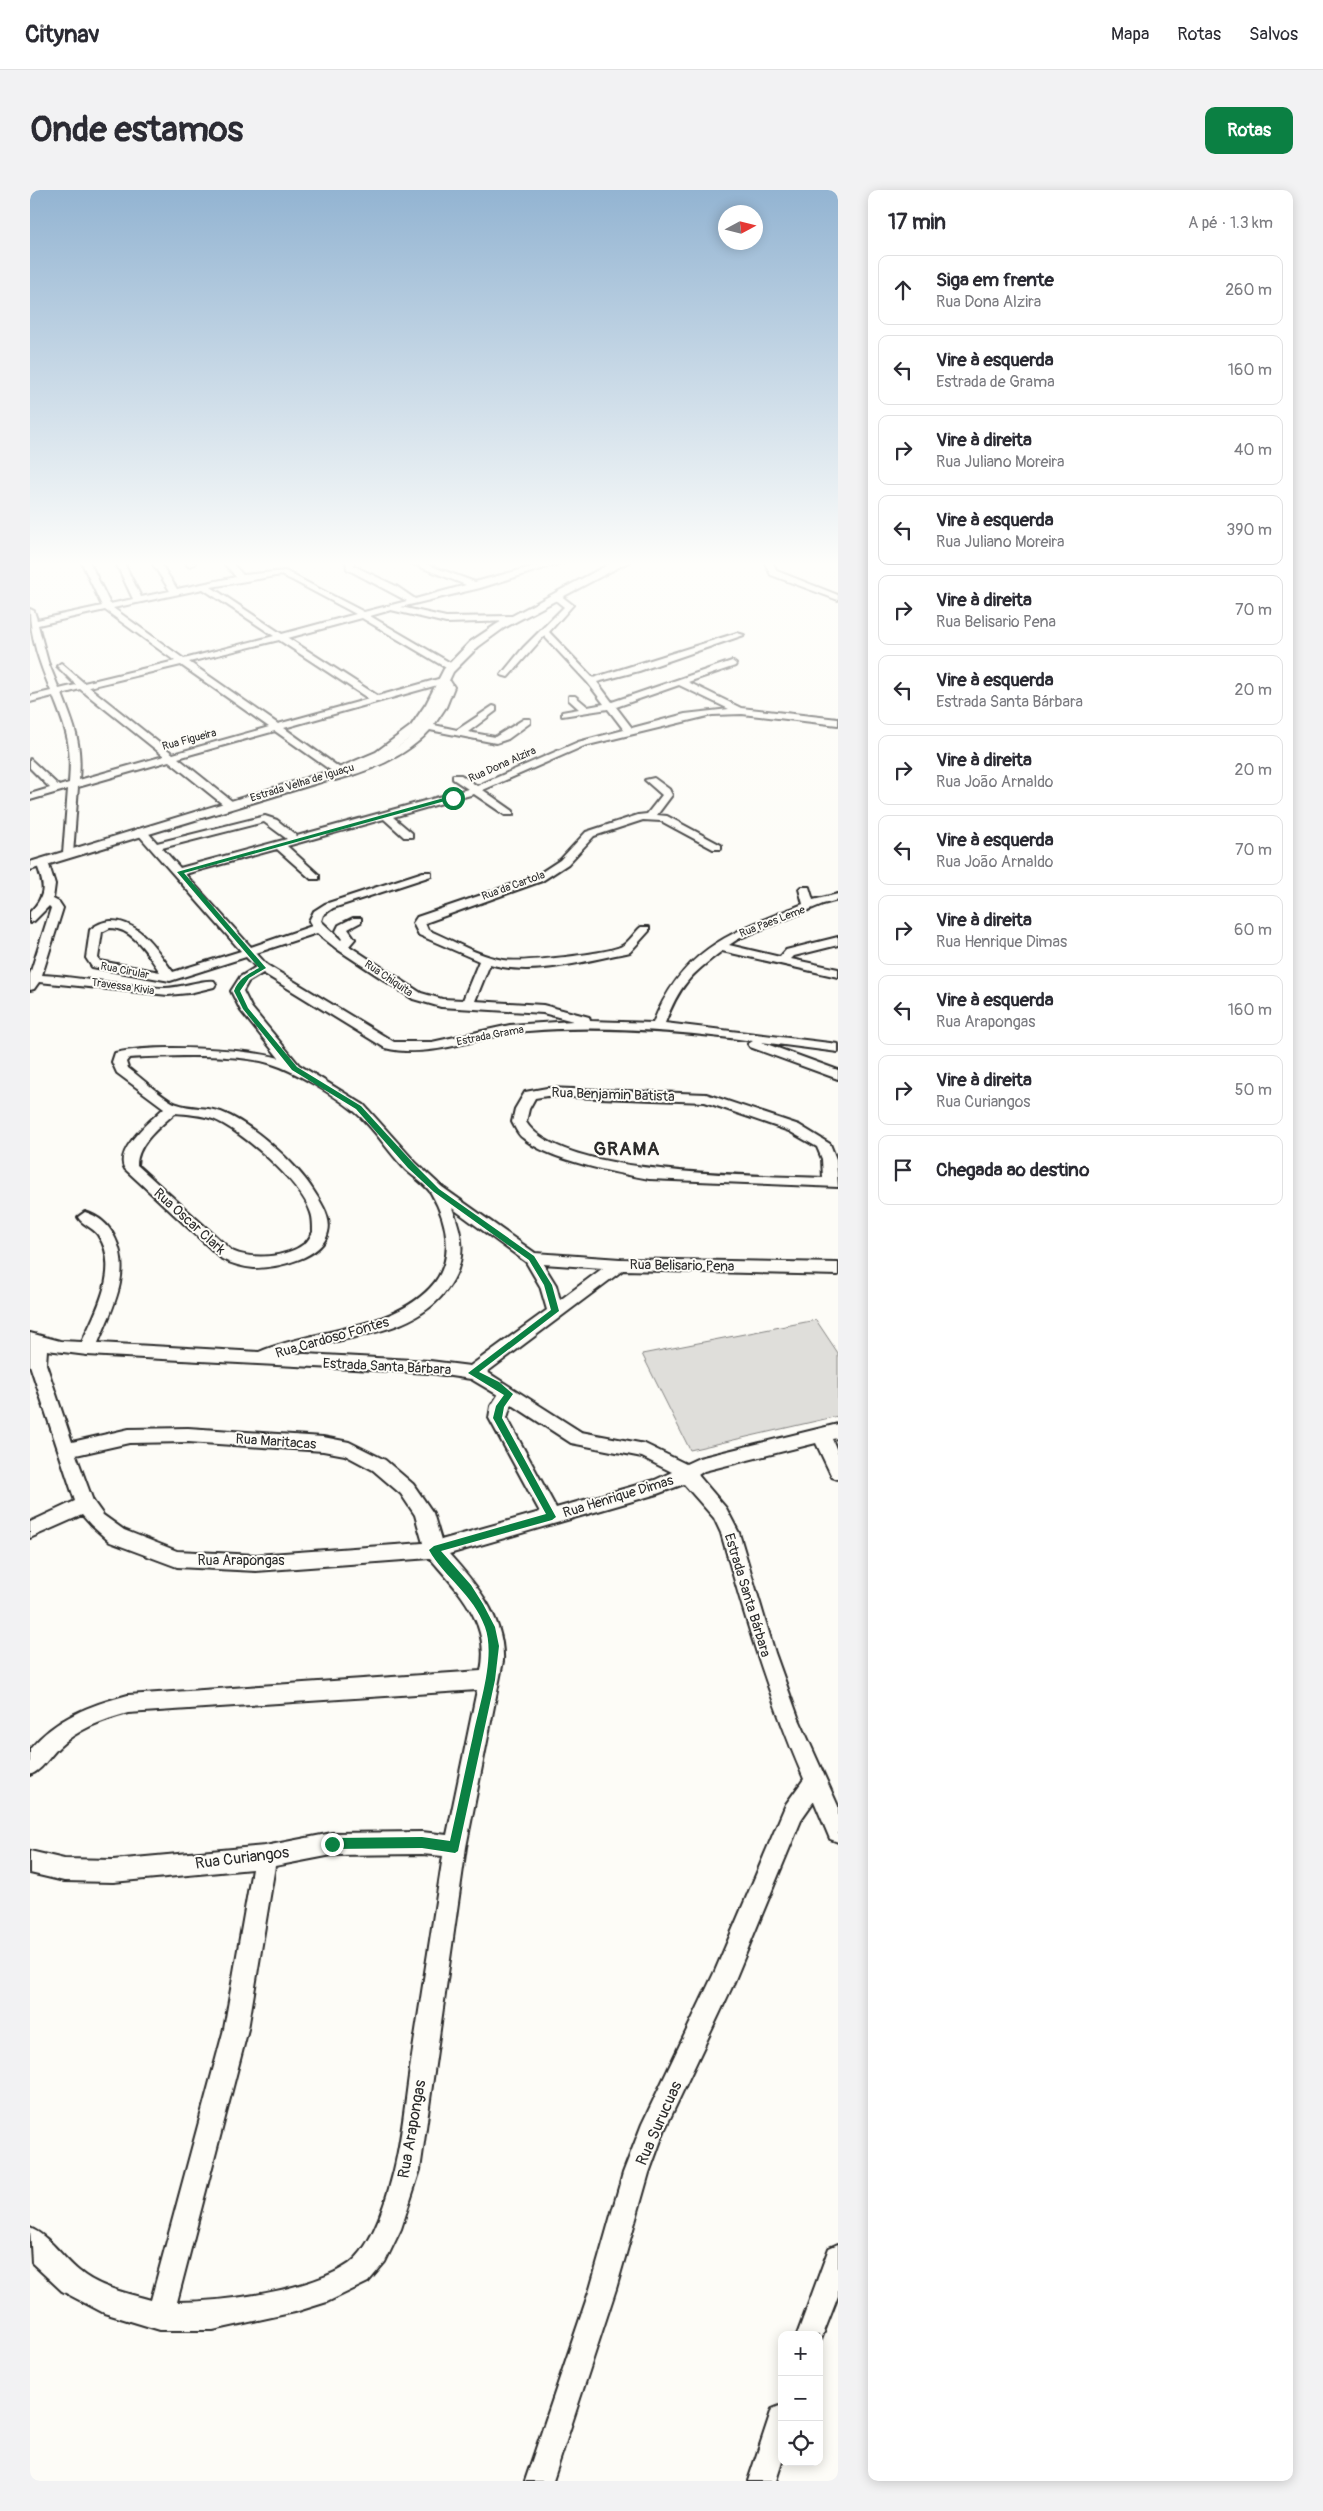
<!DOCTYPE html>
<html lang="pt">
<meta charset="utf-8">
<style>
:root{--surface:#fff;--page:#f2f2f3;--text:#2b2b33;--muted:#7c7c81;--line:#e1e1e2;--accent:#0b8043}
body{margin:0;font-family:Pangolin,sans-serif;background:var(--page);color:var(--text)}
.controls{position:absolute;right:15px;bottom:15px;display:grid;overflow:hidden;border-radius:10px;box-shadow:0 2px 12px #0003}
.controls button{width:45px;height:45px;display:grid;place-items:center;padding:0;border:0;border-bottom:1px solid var(--line);background:var(--surface);color:var(--text);font:25px sans-serif}
.compass{position:absolute;left:688px;top:15px;width:45px;height:45px;border-radius:50%;background:var(--surface);box-shadow:0 2px 12px #0003;rotate:83deg}
.stop{position:absolute;width:15px;height:15px;margin:-11px;border:4px solid #0b8043;border-radius:50%;background:#fff}
.stop.end{background:#0b8043;border-color:#fff;box-shadow:0 1px 5px #0008}
.list{margin:0;padding:0;list-style:none}
h2{display:flex;justify-content:space-between;align-items:center;height:65px;margin:0;padding:0 20px;font-size:21px}
h2 small{font-size:16px;font-weight:400;color:var(--muted)}
.list li{display:grid;grid-template-columns:32px 1fr auto;gap:15px;align-items:center;box-sizing:border-box;height:70px;margin:0 10px 10px;padding:0 10px;border:1px solid var(--line);border-radius:10px}
.list b{display:block;font-size:19px;white-space:nowrap}
.list p{margin:0;font-size:16px;white-space:nowrap;color:var(--muted)}
.list em{font-size:16px;font-style:normal;color:var(--muted)}
.icon{flex:none;width:28px;height:28px;fill:none;stroke:currentColor;stroke-width:2;stroke-linecap:round;stroke-linejoin:round}
.map{position:relative;flex:none;width:808px;height:2291px;overflow:hidden;border-radius:10px}
header{display:flex;align-items:center;gap:30px;box-sizing:border-box;height:70px;padding:0 25px;background:var(--surface);border-bottom:1px solid var(--line)}
header strong{font-size:24px}
nav{display:flex;gap:28px;margin-inline-start:auto;font-size:18px}
.intro{display:flex;align-items:center;justify-content:space-between;box-sizing:border-box;height:120px;padding:0 30px}
h1{margin:0;font-size:35px}
.button{padding:12px 22px;border-radius:10px;background:var(--accent);color:#fff;font-size:18px;font-weight:700}
main{display:flex;gap:30px;padding:0 30px}
aside{flex:1;background:var(--surface);border-radius:10px;box-shadow:0 2px 12px #0003}
.map>svg:first-child{display:block}
.green{fill:#dfdeda;stroke:#858482}
.lines{fill:none;stroke-linecap:round;stroke-linejoin:round}
.minor-casing{stroke:#2b2b2b;stroke-width:4}
.major-casing{stroke:#2b2b2b;stroke-width:4}
.minor{fill:#fdfcf7;fill-rule:evenodd}
.major{fill:#fdfcf7;fill-rule:evenodd}
.route{fill:#0b8043}
.labels{text-anchor:middle;stroke-width:4;stroke-linejoin:round;paint-order:stroke}
.far-street-label{font-size:11px;fill:#2b2b2b;stroke:#fdfcf7}
.street-label{font-size:14px;fill:#2b2b2b;stroke:#fdfcf7}
.near-street-label{font-size:16px;fill:#2b2b2b;stroke:#fdfcf7}
.district-label{font-size:19px;font-weight:bold;letter-spacing:1px;fill:#2b2b2b;stroke:#fdfcf7}
</style>
<header>
<strong>Citynav</strong>
<nav><a>Mapa</a><a>Rotas</a><a>Salvos</a></nav>
</header>
<div class="intro"><h1>Onde estamos</h1><a class="button">Rotas</a></div>
<main>
<div class="map">
<svg width="808" height="2291" viewBox="0 0 808 2291">
<rect width="100%" height="100%" fill="#fdfcf7"/>
<filter id="ink" filterUnits="userSpaceOnUse"><feTurbulence type="fractalNoise" baseFrequency=".02" numOctaves="2"/><feDisplacementMap in="SourceGraphic" scale="10" xChannelSelector="R" yChannelSelector="G"/><feConvolveMatrix kernelMatrix="1 2 1 2 8 2 1 2 1" color-interpolation-filters="sRGB"/></filter>
<g filter="url(#ink)">
<!-- green -->
<path class="green" d="M786,1130L808,1163V1226L660,1260L612,1164Z"/>
<g class="lines">
<!-- minor casing -->
<g class="minor-casing">
<g id="minor">
<path d="M51,371H59L80,414L103,409L85,371H93L111,407L140,401L121,371H129L147,399L206,387L192,371H200L213,385L255,381L334,422L377,411L317,379L316,371H324V376L366,396L385,409L436,395L375,371H387L445,392L524,371H537L450,398L371,417L416,427L481,426L484,427V431L416,433L361,420L340,426L424,475V479H418L332,428L258,448L348,506L412,488L420,491L424,497L416,517L404,535L427,540L463,516L466,517V521L438,542L465,547L494,529H500V533L478,549L466,553L400,540C376,567 340,581 305,590L300,587L306,584L245,541L148,568L203,612V616H195L139,571L48,597L43,664L38,667L33,664L38,599L0,610V604L20,598L0,578V569L29,596L39,593C42,555 37,541 23,506L0,512V506L21,501C10,474 0,448 0,419L4,421L7,430L72,416ZM251,385L262,390L326,424L252,444L181,397ZM173,399L244,446L154,469L83,418ZM75,420L145,471L54,493L31,473L27,476L46,495L29,499L18,472L8,435ZM249,450L339,509L248,534L159,472ZM151,475L239,537L143,564L59,497ZM411,494L414,497C395,546 363,565 314,581L254,538ZM50,499L134,566L49,590C52,553 45,538 32,504Z"/>
<path d="M155,371H163L165,374L158,376Z"/>
<path d="M734,371H742L747,381L808,405V410L741,385Z"/>
<path d="M524,405H530L543,415L519,442L563,488L707,443L714,445L609,481L567,492L582,512L702,471L706,474L705,476L658,492L711,518L808,529V535L712,524L682,525L554,556L453,600L483,621V625H475L444,604L363,627L382,643V647H374L354,629L257,656L289,685V689H281L247,659L155,684L221,757L282,736L279,731L284,721L295,714L393,682H401V686L303,718L293,725L291,731L311,750L312,749L306,741L309,735L323,728H331V732L318,739L325,749L319,756L391,803L412,809L433,810L449,771L389,745L383,733L387,727L504,687L530,670L556,642L608,625L617,624L632,605L615,590L624,588L639,599L642,605L627,625L637,626L691,655V659H683L631,631L613,630L564,646L538,674L512,691L395,733L398,740C422,750 448,766 473,770C490,773 578,764 592,756C599,752 605,742 611,737H619V741L600,762L596,763C553,771 503,787 460,774L445,811L513,815L559,827L560,831L623,833C653,757 703,742 773,714L769,699L771,697H779L783,710L808,704V710L793,714L708,749L699,755L750,767L756,760L808,747V755L764,766L761,769L808,779V787L692,761C660,785 649,796 635,833L808,854V862L731,852L808,880V889L720,857L718,854L723,851C648,841 573,835 498,841C450,844 404,870 355,858L233,783L218,792L213,801L221,817L269,875L334,915L386,973L412,997L505,1063L590,1069L808,1073V1085L593,1080L457,1182L551,1242L615,1254L656,1274L669,1268L808,1234V1248L802,1249L808,1263V1289L802,1287L786,1253L674,1281L668,1285L696,1318L709,1343L745,1463L768,1527L808,1616V1652L800,1649L784,1611L772,1628L702,1797L635,1939L619,1983L586,2099L523,2291H495L560,2099L593,1983L612,1934L685,1781L756,1614L774,1589C739,1508 715,1428 691,1343L684,1328L654,1294L627,1304L419,1364C446,1394 475,1428 473,1471L436,1657L390,1980L371,2039L355,2072L338,2092L297,2112L265,2122L183,2140H130L74,2123L32,2101L2,2073L0,2038C19,2046 33,2068 49,2081C69,2098 97,2103 121,2110L194,1839L222,1679L83,1692L34,1691L0,1683V1661L34,1669L83,1670L235,1656L302,1643L392,1642L417,1645L447,1500L98,1523C72,1530 48,1539 28,1558C19,1567 12,1580 0,1585V1559C26,1528 60,1515 98,1505L451,1481C461,1433 429,1402 400,1368L226,1381L147,1377L80,1352L61,1335L52,1325L0,1348V1332L45,1311L0,1175V1143L30,1151L52,1152C66,1121 91,1078 68,1045C63,1037 52,1035 48,1027L55,1022C68,1026 78,1034 84,1046C103,1082 82,1119 68,1153L229,1162C283,1139 359,1141 400,1098C426,1071 418,1032 401,1003C396,995 384,987 376,980C358,962 344,937 324,921C304,905 265,881 242,874C207,863 136,866 99,868L96,872L98,878C109,886 136,911 147,914C161,919 177,917 191,922C221,933 266,973 283,1000C290,1011 302,1028 298,1042C293,1068 247,1078 224,1078C213,1077 202,1074 192,1069L95,979C83,961 121,930 134,918L87,883L82,872L85,863C121,854 213,858 249,868L211,821L201,801L210,787L226,777L216,767L140,791L62,777L56,768L60,740C65,735 74,731 81,731C111,731 127,761 143,782L211,761L107,643V639H115L127,653L235,626L247,630L267,646L438,599L423,589V585H431L447,596L548,552L594,540L578,519L532,526V522L549,519L539,510V506H545L558,517L574,514L558,493L514,446L478,487L471,485L493,458L534,417L524,409ZM649,495L699,519L655,524L602,538L586,517ZM234,632L257,649L150,678L132,658ZM80,738C104,738 118,765 130,782L70,771L68,768L72,742ZM287,743L307,759L383,809L411,817L513,823L543,831L480,835L402,852H364L237,775L226,763ZM145,923C158,924 171,925 183,929C211,940 272,993 281,1023C283,1028 283,1036 283,1042C281,1045 278,1052 274,1054C256,1068 222,1070 202,1061L107,975C107,953 131,936 145,923ZM422,1018L496,1072L510,1096L517,1120L440,1176L400,1171L258,1163C311,1145 386,1148 420,1095C437,1069 433,1045 422,1018ZM513,1074L573,1078L530,1110L526,1095ZM17,1160L57,1165L400,1183L441,1189L468,1205L461,1216L459,1228L510,1322L411,1350L403,1323L383,1294L355,1270L319,1252L293,1247L158,1238L99,1239L42,1252L16,1174ZM481,1214L541,1253L612,1267L642,1282L625,1290L526,1318L477,1228ZM158,1252L293,1261L315,1265L343,1280L371,1304L385,1325L393,1353L226,1365L147,1361L94,1340L73,1325L63,1311L46,1265L99,1253ZM392,1664L413,1666C402,1737 391,1808 380,1879C375,1913 372,1948 364,1980C357,2008 343,2057 319,2074C280,2101 193,2112 147,2112L218,1839L245,1676L302,1665Z"/>
<path d="M12,669L18,672L25,694L23,709L29,712L33,718L12,785C53,787 94,797 135,798C149,798 174,789 184,791L186,794L184,797L159,803L138,805L9,792L4,799L0,800V784L21,718L19,716L4,731L0,733V722C18,704 14,695 6,672Z"/>
<path d="M517,898L676,904L769,935L800,954L806,969L808,997L619,989C587,983 517,970 493,948C488,945 485,937 482,932L485,919L495,902ZM517,906L675,912L759,941L787,957L792,969L793,988C731,985 530,987 496,932L499,919L505,908Z"/>
<path d="M808,2054V2106L789,2155V2145H767L799,2058Z"/>
<path d="M752,2215V2272L746,2291H718L742,2219Z"/>
</g>
</g>
<!-- major casing -->
<g class="major-casing">
<path id="major" d="M585,371H600L474,438L448,457L423,482L408,514L389,541L355,567L314,585L0,680V672L306,579L346,562L381,536L396,514L414,479L440,452L467,434Z"/>
</g>
<!-- minor -->
<use href="#minor" class="minor"/>
<!-- major -->
<use href="#major" class="major"/>
</g>
</g>
<!-- sky -->
<linearGradient id="sky" x2="0" y2="1"><stop stop-color="#93b4d2"/><stop offset="0.54" stop-color="#fefefb"/><stop offset="1" stop-color="#fefefb" stop-opacity="0"/></linearGradient>
<rect width="808" height="692" fill="url(#sky)"/>
<!-- route -->
<path class="route" d="M421,606L426,608L154,683L236,778L219,788L210,801L218,818L267,877L331,916L384,974L409,999L504,1066L522,1095L529,1121L449,1182L469,1192L483,1204L474,1217L472,1228L526,1327L522,1330L411,1361L441,1395L453,1414L465,1437L469,1456L465,1490L428,1661L425,1663L392,1658L302,1659L297,1654L302,1648L392,1647L420,1651C428,1616 435,1581 443,1546C449,1515 466,1467 455,1437C443,1404 414,1387 399,1360L404,1356L516,1324L463,1228L466,1216L474,1205L438,1183L521,1120L514,1095L499,1070L404,1002L378,978L326,919L262,880L213,819L204,801C208,789 218,784 229,778L147,682Z"/>
<g class="labels">
<!-- far-street labels -->
<g class="far-street-label">
<text transform="translate(159 549) rotate(-15)" y="4">Rua Figueira</text>
<text transform="translate(472 574) rotate(-24)" y="4">Rua Dona Alzira</text>
<text transform="translate(272 592) rotate(-17)" y="4">Estrada Velha de Iguaçu</text>
<text transform="translate(483 695) rotate(-20)" y="4">Rua da Cartola</text>
<text transform="translate(742 731) rotate(-21)" y="4">Rua Paes Leme</text>
<text transform="translate(95 780) rotate(11)" y="4">Rua Cirular</text>
<text transform="translate(359 788) rotate(34)" y="4">Rua Chiquita</text>
<text transform="translate(93 796) rotate(8)" y="4">Travessa Kivia</text>
<text transform="translate(460 845) rotate(-11)" y="4">Estrada Grama</text>
</g>
<!-- street labels -->
<g class="street-label">
<text transform="translate(583 904) rotate(2)" y="5">Rua Benjamin Batista</text>
<text transform="translate(160 1031) rotate(42)" y="5">Rua Oscar Clark</text>
<text transform="translate(652 1075) rotate(1)" y="5">Rua Belisario Pena</text>
<text transform="translate(302 1147) rotate(-16)" y="5">Rua Cardoso Fontes</text>
<text transform="translate(357 1176) rotate(3)" y="5">Estrada Santa Bárbara</text>
<text transform="translate(246 1251) rotate(4)" y="5">Rua Maritacas</text>
<text transform="translate(588 1306) rotate(-17)" y="5">Rua Henrique Dimas</text>
<text x="211" y="1375">Rua Arapongas</text>
<text transform="translate(718 1405) rotate(73)" y="5">Estrada Santa Bárbara</text>
</g>
<!-- near-street labels -->
<g class="near-street-label">
<text transform="translate(212 1667) rotate(-7)" y="6">Rua Curiangos</text>
<text transform="translate(628 1933) rotate(-66)" y="6">Rua Surucuas</text>
<text transform="translate(381 1939) rotate(-80)" y="6">Rua Arapongas</text>
</g>
<!-- district labels -->
<g class="district-label">
<text x="597" y="965">GRAMA</text>
</g>
</g>
</svg>
<div class="controls">
<button>+</button>
<button>−</button>
<button><svg class="icon" aria-label="locate" viewBox="0 0 24 24"><circle cx="12" cy="12" r="6"/><path d="M12 2v4M12 18v4M2 12h4M18 12h4"/></svg></button>
</div>
<svg class="compass" viewBox="-18 -18 36 36"><path d="M0-13l5 13h-10z" fill="#e53935"/><path d="M0 13l5-13h-10z" fill="#7c7c81"/></svg>
<div class="stop" style="left:423px;top:608px"></div>
<div class="stop end" style="left:302px;top:1654px"></div>
</div>
<aside>
<h2>17 min<small>A pé · 1.3 km</small></h2>
<ul class="list">
<li><svg class="icon" aria-label="ahead" viewBox="0 0 24 24"><path d="M12 20V5M6 11l6-6 6 6"/></svg><div><b>Siga em frente</b><p>Rua Dona Alzira</p></div><em>260 m</em></li>
<li><svg class="icon" aria-label="left" viewBox="0 0 24 24"><path d="M17 20v-9H6M10 6l-5 5 5 5"/></svg><div><b>Vire à esquerda</b><p>Estrada de Grama</p></div><em>160 m</em></li>
<li><svg class="icon" aria-label="right" viewBox="0 0 24 24"><path d="M7 20v-9h11M14 6l5 5-5 5"/></svg><div><b>Vire à direita</b><p>Rua Juliano Moreira</p></div><em>40 m</em></li>
<li><svg class="icon" aria-label="left" viewBox="0 0 24 24"><path d="M17 20v-9H6M10 6l-5 5 5 5"/></svg><div><b>Vire à esquerda</b><p>Rua Juliano Moreira</p></div><em>390 m</em></li>
<li><svg class="icon" aria-label="right" viewBox="0 0 24 24"><path d="M7 20v-9h11M14 6l5 5-5 5"/></svg><div><b>Vire à direita</b><p>Rua Belisario Pena</p></div><em>70 m</em></li>
<li><svg class="icon" aria-label="left" viewBox="0 0 24 24"><path d="M17 20v-9H6M10 6l-5 5 5 5"/></svg><div><b>Vire à esquerda</b><p>Estrada Santa Bárbara</p></div><em>20 m</em></li>
<li><svg class="icon" aria-label="right" viewBox="0 0 24 24"><path d="M7 20v-9h11M14 6l5 5-5 5"/></svg><div><b>Vire à direita</b><p>Rua João Arnaldo</p></div><em>20 m</em></li>
<li><svg class="icon" aria-label="left" viewBox="0 0 24 24"><path d="M17 20v-9H6M10 6l-5 5 5 5"/></svg><div><b>Vire à esquerda</b><p>Rua João Arnaldo</p></div><em>70 m</em></li>
<li><svg class="icon" aria-label="right" viewBox="0 0 24 24"><path d="M7 20v-9h11M14 6l5 5-5 5"/></svg><div><b>Vire à direita</b><p>Rua Henrique Dimas</p></div><em>60 m</em></li>
<li><svg class="icon" aria-label="left" viewBox="0 0 24 24"><path d="M17 20v-9H6M10 6l-5 5 5 5"/></svg><div><b>Vire à esquerda</b><p>Rua Arapongas</p></div><em>160 m</em></li>
<li><svg class="icon" aria-label="right" viewBox="0 0 24 24"><path d="M7 20v-9h11M14 6l5 5-5 5"/></svg><div><b>Vire à direita</b><p>Rua Curiangos</p></div><em>50 m</em></li>
<li><svg class="icon" aria-label="arrive" viewBox="0 0 24 24"><path d="M6 21V4h12l-3 4 3 4H6"/></svg><div><b>Chegada ao destino</b></div></li>
</ul>
</aside>
</main>
